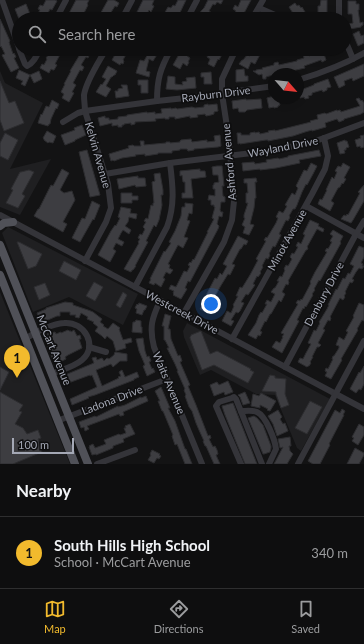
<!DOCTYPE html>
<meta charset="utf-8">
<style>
:root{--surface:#0e0e0f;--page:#1c1c1d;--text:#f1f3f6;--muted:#9b9c9e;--line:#2e2e2f;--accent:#f2ba2d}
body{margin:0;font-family:Lato,sans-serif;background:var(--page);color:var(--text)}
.compass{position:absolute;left:268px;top:68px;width:36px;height:36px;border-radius:50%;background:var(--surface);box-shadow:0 2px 10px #0003;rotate:118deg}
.scale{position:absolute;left:12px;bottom:10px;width:62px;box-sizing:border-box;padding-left:4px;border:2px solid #a4a8b5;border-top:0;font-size:11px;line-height:14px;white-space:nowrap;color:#a4a8b5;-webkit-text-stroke:3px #0e0e0f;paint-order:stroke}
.you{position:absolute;left:211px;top:304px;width:14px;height:14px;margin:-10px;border:3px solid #fff;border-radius:50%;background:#1a73e8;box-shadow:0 0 0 6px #1a73e833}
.badge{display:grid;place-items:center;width:26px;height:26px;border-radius:50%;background:var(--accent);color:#111;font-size:13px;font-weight:700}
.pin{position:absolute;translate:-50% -33px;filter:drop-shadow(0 1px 2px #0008)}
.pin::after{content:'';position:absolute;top:21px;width:14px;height:12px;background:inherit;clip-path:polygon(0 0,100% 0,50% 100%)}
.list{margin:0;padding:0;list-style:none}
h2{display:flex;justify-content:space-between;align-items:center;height:52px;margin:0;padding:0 16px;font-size:17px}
h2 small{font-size:13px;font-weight:400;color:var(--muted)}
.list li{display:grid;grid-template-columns:26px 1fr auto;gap:12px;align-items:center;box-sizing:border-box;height:72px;padding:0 16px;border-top:1px solid var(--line)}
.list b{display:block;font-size:15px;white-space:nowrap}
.list p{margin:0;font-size:13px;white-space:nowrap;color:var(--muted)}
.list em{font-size:13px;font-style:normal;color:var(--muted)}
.icon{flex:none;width:22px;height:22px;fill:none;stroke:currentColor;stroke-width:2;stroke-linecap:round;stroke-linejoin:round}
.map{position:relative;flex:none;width:364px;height:464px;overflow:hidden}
.search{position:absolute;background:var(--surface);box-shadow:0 2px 10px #0003;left:12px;right:12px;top:12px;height:44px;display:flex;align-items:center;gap:10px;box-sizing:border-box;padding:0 14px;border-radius:22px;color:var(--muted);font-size:15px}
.sheet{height:124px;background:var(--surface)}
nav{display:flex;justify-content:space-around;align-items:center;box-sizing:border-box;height:56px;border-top:1px solid var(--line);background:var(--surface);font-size:11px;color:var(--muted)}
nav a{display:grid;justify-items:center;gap:2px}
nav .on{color:var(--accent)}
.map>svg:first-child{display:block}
.built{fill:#1f1f21}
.building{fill:#3d3d41;stroke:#2d2d30}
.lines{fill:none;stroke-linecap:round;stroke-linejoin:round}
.minor{stroke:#343439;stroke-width:6}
.major{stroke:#505158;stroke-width:8}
.labels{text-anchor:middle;stroke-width:3.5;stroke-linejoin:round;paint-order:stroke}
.street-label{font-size:11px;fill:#a4a8b5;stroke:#0e0e0f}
</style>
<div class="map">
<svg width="364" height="464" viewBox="0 0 364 464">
<rect width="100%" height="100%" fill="#131314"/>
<!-- built -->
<g class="built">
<path d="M0,71L5,83L43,103L10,169L51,159L20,215L0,207Z"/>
<path d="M8,227L138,294L123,325L69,297L33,312L2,233Z"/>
<path d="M0,292L70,464H0Z"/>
<path d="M187,323L330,399L301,451L297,448L275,395L256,394L211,370L200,375L184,337L183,331Z"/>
</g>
<!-- building -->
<g class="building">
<path d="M46,0H55L57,1L52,10L50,9L47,15L49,16L47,19H42L43,18L37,15L40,10L38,9L40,5L43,6Z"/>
<path d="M76,0H89L87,4L88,5L81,19H66Z"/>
<path d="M108,0H114L119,3L117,7L115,6L110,14L112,15L110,19H94L96,15L99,16Z"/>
<path d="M143,0H154L152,5L154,6L151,12L149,10L145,19H133L137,12Z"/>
<path d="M178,0H186L177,19H160L163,14H164L168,7L171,8L173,5L175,6Z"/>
<path d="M208,0H223L221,4L217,2L215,5L213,4L209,11L212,13L208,19H198L201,11L204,8Z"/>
<path d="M241,0H251L241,19H231L236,11L233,9L235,5L238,7Z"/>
<path d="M321,0H327V14H330V18H318V6H320Z"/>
<path d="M348,1H356V4H359V10H358L360,23L363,22V25L361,26V27L350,29L349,24L353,23L352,14H348Z"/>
<path d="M295,3L297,6L299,5L301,8L302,7L305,12L296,18L289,7Z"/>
<path d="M26,4L32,19H19L15,9Z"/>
<path d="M0,19L10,41L9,42L13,54L14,53L16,57L14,58L19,68L11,72L3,57L2,55L5,54L1,46L0,47Z"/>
<path d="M359,31L361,36L364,35V43L358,46L353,34Z"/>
<path d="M50,49H63L55,64L57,65L54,70H53L51,69L49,73L40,68L42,64L44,65L47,59L46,58L49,54L47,53Z"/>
<path d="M83,49H92L88,58L86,57L81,65L84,67L82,71L80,70L73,83L76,85L72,92L74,93L69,102L62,98L64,94L61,92L65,84H64L71,71H70L79,56H78L80,51L81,52Z"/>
<path d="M118,49H129L123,60L124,61L123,64L121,63L120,65L112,60Z"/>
<path d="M149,49H159L160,50L153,61L149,59L146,71L150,72L149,77L136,73L140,60L144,61L149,52L148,51Z"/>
<path d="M182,49H191L187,56L190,58L188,62H189L187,66L183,63L180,69L173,65Z"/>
<path d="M211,49H225L219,60L218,59L214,67L208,64L210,59L207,57Z"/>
<path d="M253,49H263L255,64L251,62L248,69L239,64L242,60H243L247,55L250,56Z"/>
<path d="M307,50L309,56L323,51L326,60L322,62L321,60L304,66L305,68L296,70L281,74H274L273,75L266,77V79H263L262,74L259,75L253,71H256V70L263,69L262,68L274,65V63L278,62L279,65L297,61V60L304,58L303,54L305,53L304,51Z"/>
<path d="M364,64V76L353,81L352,78L344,81L345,85L339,88L334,77Z"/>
<path d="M108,66L117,71L115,75H114L112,77H111L106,86L111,89L106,97L96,92L101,84L102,85L106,79L102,77Z"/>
<path d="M244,69L245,76H248V81L236,82V70Z"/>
<path d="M19,70L30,75L25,86L21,84L23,81L16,78Z"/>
<path d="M39,71L42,79L34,83L30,75Z"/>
<path d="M211,72L212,84H204V77H201V73Z"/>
<path d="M168,76L175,77V84L183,85L182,82L187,81L186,78L195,77L196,88L177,90L166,89Z"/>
<path d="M328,79L331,87L327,88V90L323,92L322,90L312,93V95L308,96L309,98L305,99L304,97L300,98L298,91L314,85V84Z"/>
<path d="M138,80H148V93H141V85H138Z"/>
<path d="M0,81L9,103L15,101L24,123L4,131L0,120Z"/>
<path d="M121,85H127L129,96L116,98L115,91H118V89L123,88Z"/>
<path d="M274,96V98H278L280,105L278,106V107L274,108V107L269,108L267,98Z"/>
<path d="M359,98L361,101L362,100L364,103V112L361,114L344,119V120L339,122L337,119L325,123L326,127L312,131V130L305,132L293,136L268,141V140H266L240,144V143L238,144L237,133H241V135H250V133L255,132V133L259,132L260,134L269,132L268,131L275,130V131L311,122L310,121L318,119L317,115L325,113L326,114L337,110V111L340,110L341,112L344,111L360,106L356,99Z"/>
<path d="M246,99V100L261,99L262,108L247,110L245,112H239L238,108L233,109L232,101Z"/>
<path d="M52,100L59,104L57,109L56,108L51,119L50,124H49L48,126L38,123L41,114L42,115L46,106L49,107Z"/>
<path d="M208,104V105L217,104L218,111L214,112V114L211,115L206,116L205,114L197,115L198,117L190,118V116L175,119V117H169V119H165V118L155,119L156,121L135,122V124L131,125V123L124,124V125H122V127H118V125L112,126V123L100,126L98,118L105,116V118H109V120L118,119V117L127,116V115L147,112V113L155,112V114L162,113L161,109L171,108V109L176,108L177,109L192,107L195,108L204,107V105Z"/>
<path d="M82,125L86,135L75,140V141L65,145L61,135L75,130L74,128Z"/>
<path d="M47,131L56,136L53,143L49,142L48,143L44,140V139L43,138Z"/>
<path d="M5,133L18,140L8,160L0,156V143Z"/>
<path d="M220,135L221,146L218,147L194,149V150L188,151L187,149H180V150L172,151V153H158V154L145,156V154L135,155L136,156L122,158L114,161L113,160L111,161L109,154L129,148L128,146L133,145L134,146H141L140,141H144V145L166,143V142H170V143L180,142V141L181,140L191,139L192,142L207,140V142L215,141L214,136Z"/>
<path d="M364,135V147L361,148L360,146L357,147L355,140L361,138L360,136Z"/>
<path d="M345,140V141H347L349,147L346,148V150H344L345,153L340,154L337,143Z"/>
<path d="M87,150L100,195L90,197L79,152Z"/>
<path d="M319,150L321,156L299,160L300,163L276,168L260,170V169L243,171L242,163L254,162L255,164L267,162L266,160L278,158L279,159L288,157V156Z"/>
<path d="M311,163L317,166L313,174L307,185L306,184L302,192L297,205L295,209H293L289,216L290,217L288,221L286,220L279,234L281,235L275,247L273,246L269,254L270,255L268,259L266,258L262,266L263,267L260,272L261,273L258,277L257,276L253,284L255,285L248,295L246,294L241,302L244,303L240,311L238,313L236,312L231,320L234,321L231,326L222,321L227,311L231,313L234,306L233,305L238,296H236L240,287L242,288L250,275L258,260L256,259L266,241L264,240L266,237L267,238L276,223L278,218L276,217L279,211L283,213L287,206L285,205L292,193L295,195L298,188L296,186L304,170L307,171Z"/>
<path d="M343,163L350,167L344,178L346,179L343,184L342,183L340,187L338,188L331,201L334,203L330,211L318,204L320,199L322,200L327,190H326L332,177L334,179L337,172L335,171L338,166L341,167Z"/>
<path d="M217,166H222L224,186H222L223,196L225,197V202H221L220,210L221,212H223L222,217L219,216L217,224L219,226L218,229L190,282L188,281L185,288L187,289L181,299L173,295L174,294L173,293L174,291L169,289L171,285L176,287L184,271L187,272L190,266L188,265L190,262L191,263L193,259L194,260L208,232H207L214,219L212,218L215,207H214V205H211V200H208L209,195L215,196V189H213V185H214V183L219,182L218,175H213L212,167Z"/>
<path d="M62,169L69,173L60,190L64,193L72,191L75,200L63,222L67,224L63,232L34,216L38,209H39L51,185L53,186Z"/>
<path d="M200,169V171H205L206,177L191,179L193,198H182V193H185V182H183L182,175L180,176V171Z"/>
<path d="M29,170L34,172L22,194L25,196L18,208L6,203L13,190L11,189L20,172H21Z"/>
<path d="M160,173L163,190V195H161L162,205L159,220L156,227L154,225L146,241L148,242L135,266H136L133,270H132L131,272L124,269L139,243L138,242L140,239L138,238L140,234L142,235L145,229L143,227L146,222L144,221L146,218L148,219L151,205L153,206V203H154L152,182L155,181L154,174Z"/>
<path d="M138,176V178H145L146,186L136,187L135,185L119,189L117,179Z"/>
<path d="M256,178L257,182H255L256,198H255L254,208L250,224L254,225L249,235L243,233L245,227L242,225L245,218H244V215L248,203H246V193H248L247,183H244V179Z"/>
<path d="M364,185V201L353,220L351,223L341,219L344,215L346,216L347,214L348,215L360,193L358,192Z"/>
<path d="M121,193H132V196H138V200H132V203H121Z"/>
<path d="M92,201L100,205L94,220L93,219L80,242L72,238L82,218L85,219Z"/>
<path d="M185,203L193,204L192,214L189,213L187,220L190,221L184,237L188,238L183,248L178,245L168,264L170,265L169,268L173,270L170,274L166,272L163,278L165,279L161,287L155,283L154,285L149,283L151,279H150L164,251L165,252L171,243L169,242L175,231L181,216L182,207H185Z"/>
<path d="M121,207L131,209L130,213L137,214L136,219L129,217L128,222L125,226L131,230L129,234L123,230L121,233L118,239L124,242L122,246L116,243L113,249L116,251L110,262L98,255L111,231L115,225L116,226L120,218L118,217Z"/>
<path d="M310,220L319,224L318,226L324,229L323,232L317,229L307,247L308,248L307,250H306L288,281L289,282L288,285L286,284L282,292L285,294L281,302L279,300L271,314H270L266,322L265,321L260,331L262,332L260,336L258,335L256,339L248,335L256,323L259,315L261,312L262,313L267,304H265L267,300L271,302L275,294L271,292L274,288H275L279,281H277L280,276L282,277L285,270L284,269L286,265L288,266L292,259L290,257L292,253L294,254L298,247L296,246L298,242L301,244L305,235L303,234Z"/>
<path d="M333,230L343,236L340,242L341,243L320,281L319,280L314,289L315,290L312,294L313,295L306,307L305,306L304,309L303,308L297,320L299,321L282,353L272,347L276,341L280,343L283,337H282L284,334L281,333L298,304L296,303L298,300L300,301L301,299L302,300L311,283L310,282L315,272L327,252L325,251L327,248L328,249L332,242L330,241L333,236L330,234Z"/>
<path d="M238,236L248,241L246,245L244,244L241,249H240L232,264L235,265L230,275L228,274L220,287L211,304L213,305L208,313L200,309L204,303H202L215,278L217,279L220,273L222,275L227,266L223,264Z"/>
<path d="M17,242H19L42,254L36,266L28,269Z"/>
<path d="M359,246L364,248V257L361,263L363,264L362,266H364L362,269L359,268L356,272L352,279L354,280L352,283L350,282L345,292L346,293L344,296L345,297L343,300L340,298L330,317L331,318L330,321L328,320L323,329L325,330L318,343L321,345L319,347H317L312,357H313L310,362L311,363L309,366H308L307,367L298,362L300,358L303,359L306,353L311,344L308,343L314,330L316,331L320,323L319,322L321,319L327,309L329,305H328L336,289L337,290L343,278L345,279L348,273L350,274L354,266L350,264Z"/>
<path d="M64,261L81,270L76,280L59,271Z"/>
<path d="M94,282L103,287L95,301L86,296Z"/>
<path d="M45,283L50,295L39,300L34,287Z"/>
<path d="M123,292L127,295L121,307L120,308L116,305Z"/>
<path d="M65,302L73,303V305L88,310L93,312L102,319L100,322L104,325L103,326L108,329L113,323L120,328L119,329L123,340L131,338L132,342L125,344L126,348L116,351L113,341L107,336L105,339L102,336L95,331L98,327L93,323L94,322L87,319L88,317L81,313L79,318L75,317L76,315H70V312H60V316H57L41,323L37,313L46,309V308Z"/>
<path d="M139,303L147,306L145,310H144L142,315L136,313L137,309L135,308L137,304L138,305Z"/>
<path d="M359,303L364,305V321L362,320L357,329L358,330L355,335L341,359L342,360L331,379L325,376L327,372L325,371L326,368L328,369L333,359H332L333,356H334L339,348V346L336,345L339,337L344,340L348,332L346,331L354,317L353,316Z"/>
<path d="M165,314L171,316L168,329H170L171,339L178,356L180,355L182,361L180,362L190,385L188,386L196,405L208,436L210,435L211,438L209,439L213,447L215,446L217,450L218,454L216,455L220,464H214L206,446H205L203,441H204L199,430L196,423L192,411L189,407L185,396L186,395L184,390L185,389L177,371H178L175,364L167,348H169L165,340H164V326H162Z"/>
<path d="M136,320L141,321V327H142V333L132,332L133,322H135Z"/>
<path d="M68,330L69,331H71V332L74,330L77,336L80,335L81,339H79L82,348L68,355L65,357L66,359L62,361L58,362L57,359L53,360L45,339L49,338L47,334L55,332L56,334L61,332V333Z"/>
<path d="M201,331L210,354L217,351L251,369L250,370L254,372L248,383L214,365L202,370L190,338V337L191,336V335Z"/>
<path d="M143,338L145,351L147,357L149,356L151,361L149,362L152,369L153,368L155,372L147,376L143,366L145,365L139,351L136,339Z"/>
<path d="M115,352L127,354V361H120L113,367L111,364L96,370L102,386L119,378L118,377L121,376L119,372L122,370L125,377L137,372L139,377L134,379V380L95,395L88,397L89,398L72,405L70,399L97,387L92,375L90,376V375L71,382L66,385L63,377L66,376L65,375L94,363L92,358L96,357L97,360L102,358L104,361L107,358L109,359L114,355Z"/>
<path d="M364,366V384L361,390L359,389L356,393L350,389L359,372L360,373Z"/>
<path d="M0,367L9,372L0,390Z"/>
<path d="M270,375L275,376V378L286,379L285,394L289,405L281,408L276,394V392L262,391Z"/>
<path d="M228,381L233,392L225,395L224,392L214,396L210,385L217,382L219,385Z"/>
<path d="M161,387L170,408H168L175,421L185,449H186L192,464H185L177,444L175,445L172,436L173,435L163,411H162L158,401H160L155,391Z"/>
<path d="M0,392L23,405L19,411L22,412L15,424L23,428L27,434L38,430L41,438L38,439L42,452L13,464H0Z"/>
<path d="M245,392L250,403L243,405L240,397L238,395Z"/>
<path d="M261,393L276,401L270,411L267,410L268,409L260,405V408L251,406L253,394L259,396Z"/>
<path d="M146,396L148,401L123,412L124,415L121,416H120L119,414L87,426L89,429L85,431L84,427L81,428L79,422L95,416L96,417L118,406V407L125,405L141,397V398Z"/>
<path d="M310,401L322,407L307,434L295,428Z"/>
<path d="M233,403L257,464H245L225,415L222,406Z"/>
<path d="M342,409L345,411L343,415H344L329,444L330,445L320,464H313L308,461L335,410L340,413Z"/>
<path d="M278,410L282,417L280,419L283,424L285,423L288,431L277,436L273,424L268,416Z"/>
<path d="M254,416L257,418L263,425L271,446V448L270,452L264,454H263L248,418Z"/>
<path d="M130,424L135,434L123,439L124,442L113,446V448L96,455V454L92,455L89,447H90L89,446L93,444L95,448L106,444L104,440L119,434L120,435L126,433L124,428H126L125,426Z"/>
<path d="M359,424L364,427V435L358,445L352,441L354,438L352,437Z"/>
<path d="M290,437L291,446H289L290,451L293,454L287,464H274L283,447L280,448L278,439Z"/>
<path d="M355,448L364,453V455L359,464H347Z"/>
<path d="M152,450L160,454L159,455L161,456L159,459L157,458L154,463L148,460L151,455L150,454Z"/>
</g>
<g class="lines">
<!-- minor -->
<g class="minor">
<path d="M2,0L19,48"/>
<path d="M339,0V19"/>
<path d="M259,8L282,18"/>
<path d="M56,19L66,0"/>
<path d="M122,19L132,0"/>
<path d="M187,19L197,0"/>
<path d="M252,19L263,0"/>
<path d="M345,40L353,59"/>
<path d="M19,49L25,64L27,66C34,63 37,55 40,49"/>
<path d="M298,80C321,73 343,65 364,53"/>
<path d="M157,101C157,79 160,69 171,49"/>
<path d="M63,122L78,113L85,111L157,101L195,97L274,86"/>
<path d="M105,174L170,163L269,151L310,143L324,138L364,123"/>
<path d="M306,206L364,238"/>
<path d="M0,215L364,409"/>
<path d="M85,261L106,222L111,208L108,184L85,111C85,106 84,101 84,95C86,81 99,62 106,49"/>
<path d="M135,287L167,227C175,205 173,187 170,163"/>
<path d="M160,301C152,318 149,327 154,347L202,464"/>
<path d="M184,313L224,242L232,220L234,201L229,140L222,94V79L236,49"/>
<path d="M25,339C36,332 51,324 64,323C84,321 99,346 82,360C74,367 61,370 51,374"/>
<path d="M232,339L312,194L325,169L328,156L324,138"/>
<path d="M89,347L106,352"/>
<path d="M285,367L356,234L364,221"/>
<path d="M241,411C246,411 253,410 257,412C266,416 275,440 276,449L269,464"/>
<path d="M57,421L167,379"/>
<path d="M97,464L135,450"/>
<path d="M241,464L216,406L219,402L232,398L234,397L236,399L262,464"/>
<path d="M298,464L364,341"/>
</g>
<!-- major -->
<g class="major">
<path d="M0,226L4,223L13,222"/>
<path d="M0,245L88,464"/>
<path d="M0,275L75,464"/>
</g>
</g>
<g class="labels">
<!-- street labels -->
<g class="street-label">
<text transform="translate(216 94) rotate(-7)" y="4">Rayburn Drive</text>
<text transform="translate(283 147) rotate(-11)" y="4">Wayland Drive</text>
<text transform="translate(98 155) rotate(74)" y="4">Kelvin Avenue</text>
<text transform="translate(229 162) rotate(-95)" y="4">Ashford Avenue</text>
<text transform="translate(287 240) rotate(-61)" y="4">Minot Avenue</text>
<text transform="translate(324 294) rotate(-62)" y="4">Denbury Drive</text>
<text transform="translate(182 312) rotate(28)" y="4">Westcreek Drive</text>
<text transform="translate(54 350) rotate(68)" y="4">McCart Avenue</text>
<text transform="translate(169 383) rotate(67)" y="4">Waits Avenue</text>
<text transform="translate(112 400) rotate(-21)" y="4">Ladona Drive</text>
</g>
</g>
</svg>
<svg class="compass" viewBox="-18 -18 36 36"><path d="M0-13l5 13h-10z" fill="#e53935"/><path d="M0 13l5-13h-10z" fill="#9b9c9e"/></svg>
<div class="scale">100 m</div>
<div class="you"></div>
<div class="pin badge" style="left:17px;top:378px">1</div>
<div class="search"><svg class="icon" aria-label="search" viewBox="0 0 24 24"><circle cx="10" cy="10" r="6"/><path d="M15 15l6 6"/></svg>Search here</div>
</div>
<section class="sheet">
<h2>Nearby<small></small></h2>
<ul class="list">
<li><span class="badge">1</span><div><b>South Hills High School</b><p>School · McCart Avenue</p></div><em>340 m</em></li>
</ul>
</section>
<nav>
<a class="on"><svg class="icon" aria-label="map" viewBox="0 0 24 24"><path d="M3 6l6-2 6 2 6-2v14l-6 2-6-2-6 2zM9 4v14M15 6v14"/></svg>Map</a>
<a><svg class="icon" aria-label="directions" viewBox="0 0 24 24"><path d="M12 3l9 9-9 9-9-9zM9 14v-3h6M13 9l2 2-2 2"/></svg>Directions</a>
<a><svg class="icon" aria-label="saved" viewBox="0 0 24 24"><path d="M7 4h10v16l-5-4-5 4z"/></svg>Saved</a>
</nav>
